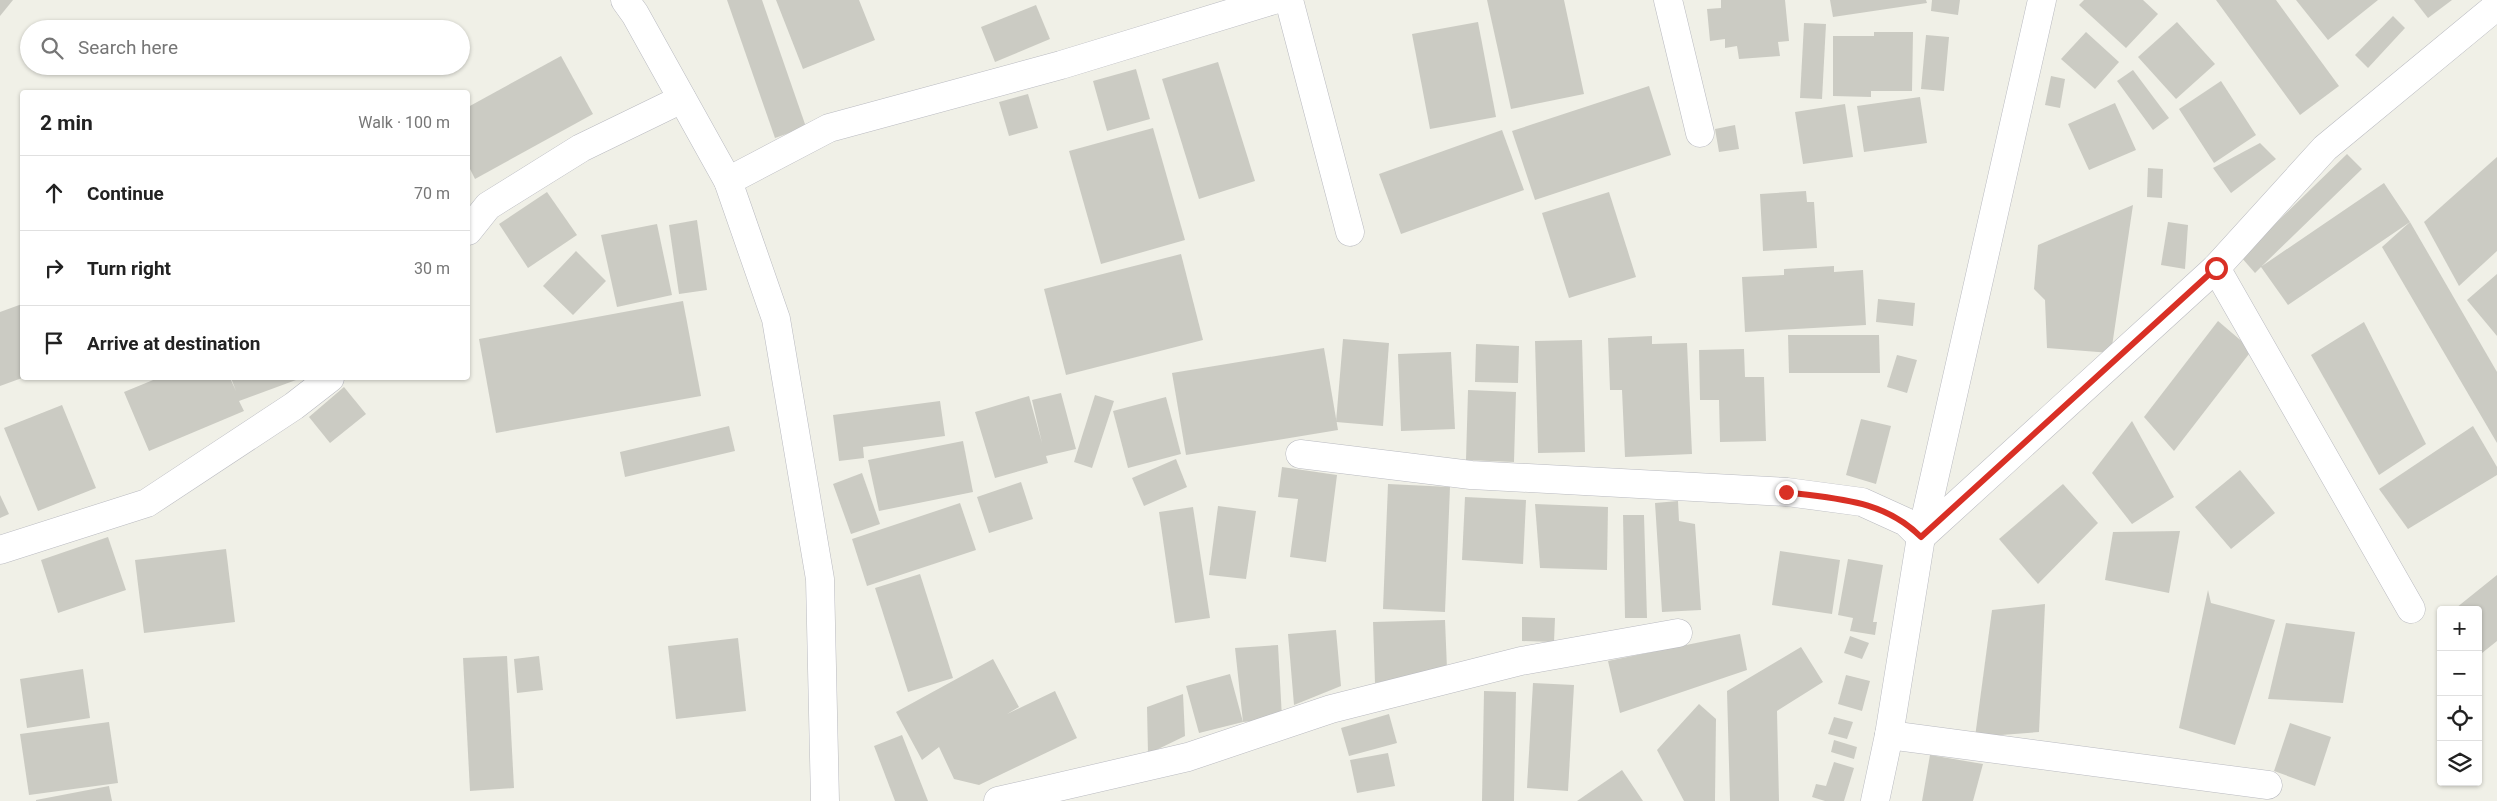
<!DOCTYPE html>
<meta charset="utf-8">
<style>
:root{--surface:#fff;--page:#f2f2f2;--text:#222;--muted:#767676;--line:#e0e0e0}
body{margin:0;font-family:Roboto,sans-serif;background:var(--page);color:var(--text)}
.controls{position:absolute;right:15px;bottom:15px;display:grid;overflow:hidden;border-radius:5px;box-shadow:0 1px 4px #0004}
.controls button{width:45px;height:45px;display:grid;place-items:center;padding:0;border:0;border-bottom:1px solid var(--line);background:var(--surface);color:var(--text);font:25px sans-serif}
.stop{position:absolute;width:15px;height:15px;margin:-11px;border:4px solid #d93025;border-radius:50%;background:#fff}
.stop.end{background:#d93025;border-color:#fff;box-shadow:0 1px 5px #0008}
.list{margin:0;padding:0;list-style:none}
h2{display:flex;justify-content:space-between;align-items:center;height:65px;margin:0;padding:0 20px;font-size:21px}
h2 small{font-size:16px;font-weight:400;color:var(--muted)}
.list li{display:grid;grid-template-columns:32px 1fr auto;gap:15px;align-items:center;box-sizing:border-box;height:75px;padding:0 20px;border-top:1px solid var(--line)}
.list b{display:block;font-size:19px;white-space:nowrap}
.list em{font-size:16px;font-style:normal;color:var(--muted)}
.icon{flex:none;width:28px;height:28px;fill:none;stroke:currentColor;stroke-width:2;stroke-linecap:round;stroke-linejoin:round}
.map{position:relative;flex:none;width:2497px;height:801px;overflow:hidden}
.search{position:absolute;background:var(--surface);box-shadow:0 1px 4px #0004;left:20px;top:20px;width:450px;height:55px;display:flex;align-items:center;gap:12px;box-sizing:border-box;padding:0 18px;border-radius:28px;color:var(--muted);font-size:19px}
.panel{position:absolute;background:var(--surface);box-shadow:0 1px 4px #0004;left:20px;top:90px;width:450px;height:290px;border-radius:5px}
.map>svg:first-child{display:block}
.building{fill:#cbcbc3}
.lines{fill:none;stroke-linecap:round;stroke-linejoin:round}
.minor-casing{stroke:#b9bac0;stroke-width:29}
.tertiary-casing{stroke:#b9bac0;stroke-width:29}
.minor{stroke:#fff;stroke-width:28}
.tertiary{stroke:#fff;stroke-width:28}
.route{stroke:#d93025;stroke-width:6}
</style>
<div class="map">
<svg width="2497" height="801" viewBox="0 0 2497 801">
<rect width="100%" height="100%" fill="#f0f0e7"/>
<!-- building -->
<g class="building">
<path d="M0,0H13L0,16Z"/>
<path d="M727,0H762L806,127L775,138Z"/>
<path d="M776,0H859L875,40L803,69Z"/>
<path d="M1487,0H1564L1584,94L1511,109Z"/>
<path d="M1721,0H1785L1789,41L1778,42L1780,56L1739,59L1737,46L1725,48V39L1710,41L1707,9L1721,8Z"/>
<path d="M1830,0H1926L1927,3L1833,17Z"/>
<path d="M1932,0H1960L1958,15L1931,11Z"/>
<path d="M2084,0H2143L2158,14L2126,48L2079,5Z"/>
<path d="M2216,0H2276L2339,86L2300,115Z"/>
<path d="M2296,0H2378L2328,40Z"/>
<path d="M2414,0H2452L2428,18Z"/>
<path d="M1036,5L1050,39L995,62L981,27Z"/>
<path d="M2393,16L2405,28L2368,68L2355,55Z"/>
<path d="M1478,22L1496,117L1430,129L1412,34Z"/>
<path d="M2177,22L2215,64L2176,99L2138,57Z"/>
<path d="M1804,23L1826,24L1822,99L1800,98Z"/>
<path d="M1874,32H1913L1912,91H1871V97L1833,96V36H1874Z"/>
<path d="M2086,32L2119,62L2095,89L2061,59Z"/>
<path d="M1926,35L1949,37L1944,91L1921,89Z"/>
<path d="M561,56L593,114L475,179L468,165V107Z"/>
<path d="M1218,62L1255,181L1199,199L1162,79Z"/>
<path d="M1136,69L1150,119L1107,131L1093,81Z"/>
<path d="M2133,70L2169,118L2153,130L2117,81Z"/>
<path d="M2051,76L2065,79L2060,108L2045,105Z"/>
<path d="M2221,81L2256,135L2214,163L2179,109Z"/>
<path d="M1649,86L1671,155L1535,200L1512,131Z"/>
<path d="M1028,94L1038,128L1009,136L999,102Z"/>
<path d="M1920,97L1927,143L1864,152L1857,106Z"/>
<path d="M2115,103L2136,150L2089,170L2068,124Z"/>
<path d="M1845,104L1853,157L1803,164L1795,112Z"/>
<path d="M1735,125L1739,149L1719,152L1715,129Z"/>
<path d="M1153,128L1185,240L1101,264L1069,151Z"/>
<path d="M1502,130L1524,190L1401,234L1379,174Z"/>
<path d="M2260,143L2276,159L2231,193L2213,168Z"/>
<path d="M2347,154L2362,169L2262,266L2384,183L2410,222L2288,305L2261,267L2255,273L2241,257Z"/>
<path d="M2497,157V251L2459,286L2424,222Z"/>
<path d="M2148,168L2163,169L2162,198L2147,197Z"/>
<path d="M1806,191L1807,202H1814L1817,248L1763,251L1760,194Z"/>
<path d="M547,192L577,235L528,268L499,224Z"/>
<path d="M1609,192L1636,277L1569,298L1542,213Z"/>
<path d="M2133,205L2111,353L2047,348L2045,300L2034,289L2038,245Z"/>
<path d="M697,220L707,290L679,294L669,225Z"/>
<path d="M2168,222L2188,225L2185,269L2161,265Z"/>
<path d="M2410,222L2497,372V443L2382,247Z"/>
<path d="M657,224L672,295L617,307L601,235Z"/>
<path d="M576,251L606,281L573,315L543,286Z"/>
<path d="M1181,254L1203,340L1066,375L1044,289Z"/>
<path d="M1834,266V272L1863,270L1866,325L1745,332L1742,277L1784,275V269Z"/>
<path d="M2497,274V336L2467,300Z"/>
<path d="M1878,299L1915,303L1913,326L1876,322Z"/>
<path d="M683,301L701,396L496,433L479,339Z"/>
<path d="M22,304V378L0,386V312Z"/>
<path d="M2218,321L2252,350L2174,451L2144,417Z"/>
<path d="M2364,322L2426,444L2379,475L2311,355Z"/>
<path d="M1788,335H1879L1880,373H1789Z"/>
<path d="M1652,336V344L1687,343L1692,454L1625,457L1622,390H1610L1608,338Z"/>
<path d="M1343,339L1389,343L1383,426L1336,422Z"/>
<path d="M1582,340L1585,452L1538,453L1535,341Z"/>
<path d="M1476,344L1519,346L1518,383L1475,382Z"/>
<path d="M1324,348L1338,430L1186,455L1172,373Z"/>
<path d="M1744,349L1745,377H1764L1766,441L1720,442L1719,400H1700L1699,350Z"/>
<path d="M1451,352L1455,429L1401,431L1398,354Z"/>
<path d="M1897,355L1917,360L1907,393L1887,387Z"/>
<path d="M158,378H230L236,391L231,378H295L296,380L239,401L244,411L149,451L124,392Z"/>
<path d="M344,387L366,414L330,443L309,417Z"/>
<path d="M1468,390L1516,392L1514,462L1466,460Z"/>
<path d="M1061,393L1076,449L1046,456L1048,463L995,478L975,412L1029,396L1042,443L1032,400Z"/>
<path d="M1095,395L1114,401L1092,468L1074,462Z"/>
<path d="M1166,397L1181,454L1128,468L1113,411Z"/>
<path d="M940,401L945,436L863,447L864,458L839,461L833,415Z"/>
<path d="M62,405L96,488L38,511L4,428Z"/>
<path d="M1861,419L1891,426L1876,484L1846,475Z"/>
<path d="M2132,421L2174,497L2132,524L2092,473Z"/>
<path d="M729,426L735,451L625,477L620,452Z"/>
<path d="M2473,426L2497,467V475L2408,529L2379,489Z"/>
<path d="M963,441L973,492L879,511L868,460Z"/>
<path d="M1176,459L1187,487L1144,506L1132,478Z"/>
<path d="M1282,467L1337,475L1326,562L1290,557L1298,499L1278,497Z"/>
<path d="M2240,470L2275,513L2231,549L2195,507Z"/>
<path d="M862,473L880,524L851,534L833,484Z"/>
<path d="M1021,482L1033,519L989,533L977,497Z"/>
<path d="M1388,484L1450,487L1445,612L1383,609Z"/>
<path d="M2063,484L2098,523L2038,584L1999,539Z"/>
<path d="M0,495L9,514L0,518Z"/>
<path d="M1465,497L1526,500L1523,564L1462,560Z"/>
<path d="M1678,501L1679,521L1695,524L1701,610L1662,612L1655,503Z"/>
<path d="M960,503L976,550L867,586L852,539Z"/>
<path d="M1535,504L1608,507L1607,570L1540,568Z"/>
<path d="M1218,506L1256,511L1246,579L1209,575Z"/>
<path d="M1193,507L1210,618L1175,623L1159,512Z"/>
<path d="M1623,515H1644L1647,618H1625Z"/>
<path d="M2180,531L2169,593L2105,580L2113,532Z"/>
<path d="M108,537L126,590L58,613L41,560Z"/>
<path d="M226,549L235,622L144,633L135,560Z"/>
<path d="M1780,551L1840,560L1832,614L1772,605Z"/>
<path d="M1848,559L1883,565L1873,622H1877L1875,635L1850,631L1853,618L1838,615Z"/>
<path d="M920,574L953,678L908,692L875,588Z"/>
<path d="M2497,575V641L2482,653L2478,646V610L2456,608Z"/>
<path d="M2208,590L2211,603L2275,620L2235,745L2179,728Z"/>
<path d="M2045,604L2039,732L1975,737L1992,610Z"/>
<path d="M1522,617L1555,618L1554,642L1522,641Z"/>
<path d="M1445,620L1447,669L1375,683L1373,622Z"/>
<path d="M2286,623L2355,632L2343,703L2268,699Z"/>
<path d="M1336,630L1341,686L1294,705L1288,634Z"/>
<path d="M1740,634L1747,670L1620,713L1608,661Z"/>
<path d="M1850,636L1869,643L1862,659L1844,653Z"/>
<path d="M738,638L746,711L676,719L668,646Z"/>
<path d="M1278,645L1282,718L1243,722L1235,648Z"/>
<path d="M1801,647L1823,682L1777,711L1779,801H1730L1727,691Z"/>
<path d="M507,656L514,788L470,791L463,658Z"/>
<path d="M539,656L543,690L517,693L514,659Z"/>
<path d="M993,659L1019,707L1007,714L1055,691L1077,738L979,785L954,779L939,747L922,760L896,712Z"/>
<path d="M83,669L90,718L27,728L20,679Z"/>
<path d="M1230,674L1243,722L1199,733L1186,686Z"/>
<path d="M1846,675L1870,681L1862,711L1838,704Z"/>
<path d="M1533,683L1574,685L1568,791L1527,788Z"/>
<path d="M1484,691L1516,692L1514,801H1482Z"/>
<path d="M1183,694L1185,736L1148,754L1147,707Z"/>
<path d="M1699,704L1716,719L1715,801H1684L1657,750Z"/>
<path d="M1389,714L1397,743L1349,756L1341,728Z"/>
<path d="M1834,717L1853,722L1847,739L1828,734Z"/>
<path d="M109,722L118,783L29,795L20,734Z"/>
<path d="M2290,723L2331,737L2315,786L2274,771Z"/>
<path d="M902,735L928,801H895L874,746Z"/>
<path d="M1834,740L1857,747L1854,759L1831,752Z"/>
<path d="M1388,753L1395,786L1357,793L1350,760Z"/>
<path d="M1930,755L1983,764L1973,801H1922Z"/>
<path d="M1834,762L1854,768L1844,801H1825L1812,797L1816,784L1826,786Z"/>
<path d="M1622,770L1643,801H1577Z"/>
<path d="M109,786L112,801H36V800Z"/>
</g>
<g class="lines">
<!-- minor casing -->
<g class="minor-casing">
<g id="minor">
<path d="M1289,0L1350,232"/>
<path d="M1668,0L1700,133"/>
<path d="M728,181L829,128L1061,65L1274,0"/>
<path d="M468,231L488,206L581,148L682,99"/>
<path d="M2216,268L2411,609"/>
<path d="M1300,454L1471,475L1787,492L1862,502L1906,522L1921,537"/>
<path d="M1921,537L2216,268L2325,148L2497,6"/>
<path d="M0,550L147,503L294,406L330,378"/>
<path d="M1889,735L2268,785"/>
<path d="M998,801L1188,757L1331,709L1521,661L1678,633"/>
<path d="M1875,801L1889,735L1921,537L2042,0"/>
</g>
</g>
<!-- tertiary casing -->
<g class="tertiary-casing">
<path id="tertiary" d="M625,0L635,14L728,181L776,319L820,579L825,801"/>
</g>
<!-- minor -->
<use href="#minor" class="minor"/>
<!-- tertiary -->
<use href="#tertiary" class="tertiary"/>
</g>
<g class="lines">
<!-- route -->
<path class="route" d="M1786,492C1836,499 1883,499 1921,537L2216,268"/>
</g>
</svg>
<div class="controls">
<button>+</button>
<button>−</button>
<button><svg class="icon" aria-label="locate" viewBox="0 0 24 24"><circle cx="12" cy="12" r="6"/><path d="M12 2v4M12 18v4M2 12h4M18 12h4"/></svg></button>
<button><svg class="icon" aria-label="layers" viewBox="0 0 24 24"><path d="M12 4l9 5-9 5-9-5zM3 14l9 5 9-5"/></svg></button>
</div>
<div class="stop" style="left:2216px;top:268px"></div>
<div class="stop end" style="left:1786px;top:492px"></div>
<div class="search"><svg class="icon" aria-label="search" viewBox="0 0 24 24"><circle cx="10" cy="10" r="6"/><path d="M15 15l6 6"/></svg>Search here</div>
<section class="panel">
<h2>2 min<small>Walk · 100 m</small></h2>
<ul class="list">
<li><svg class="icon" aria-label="ahead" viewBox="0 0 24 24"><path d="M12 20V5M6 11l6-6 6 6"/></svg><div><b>Continue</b></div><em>70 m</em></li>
<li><svg class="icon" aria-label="right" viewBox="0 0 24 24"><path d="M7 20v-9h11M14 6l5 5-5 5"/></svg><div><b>Turn right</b></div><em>30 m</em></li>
<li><svg class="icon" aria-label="arrive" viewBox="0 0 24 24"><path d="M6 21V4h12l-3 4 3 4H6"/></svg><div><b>Arrive at destination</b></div></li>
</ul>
</section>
</div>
